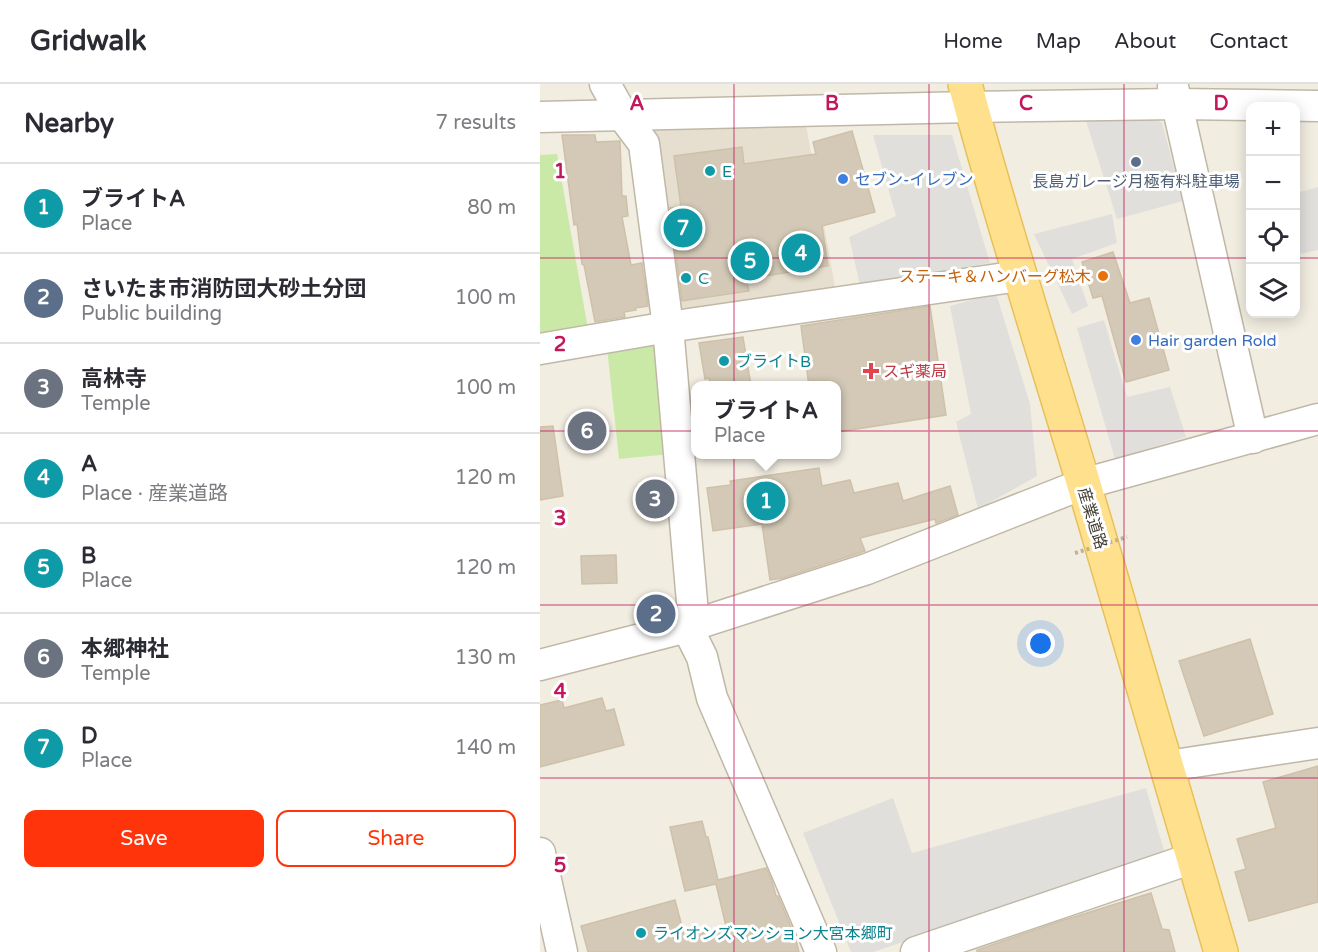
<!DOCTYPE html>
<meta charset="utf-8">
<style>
:root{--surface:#fff;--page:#f2f2f3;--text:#2b2b33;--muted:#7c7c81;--line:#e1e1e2;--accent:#ff340b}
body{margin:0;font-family:"Varela Round","Noto Sans JP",sans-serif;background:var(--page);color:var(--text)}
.controls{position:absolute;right:18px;top:18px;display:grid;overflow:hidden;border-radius:12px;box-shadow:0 3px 15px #0003}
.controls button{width:54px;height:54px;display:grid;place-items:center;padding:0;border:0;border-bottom:2px solid var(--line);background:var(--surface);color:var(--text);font:30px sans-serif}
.you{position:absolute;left:501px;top:560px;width:21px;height:21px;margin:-15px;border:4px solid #fff;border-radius:50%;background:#1a73e8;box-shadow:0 0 0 9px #1a73e833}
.badge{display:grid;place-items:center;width:39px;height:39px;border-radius:50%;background:var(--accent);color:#fff;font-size:20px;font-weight:700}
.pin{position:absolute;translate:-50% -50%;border:3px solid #fff;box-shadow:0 2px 6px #0006}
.popup{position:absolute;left:151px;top:297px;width:150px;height:78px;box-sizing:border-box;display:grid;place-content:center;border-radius:12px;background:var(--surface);filter:drop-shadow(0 2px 4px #0005);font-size:20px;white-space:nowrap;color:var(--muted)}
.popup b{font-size:22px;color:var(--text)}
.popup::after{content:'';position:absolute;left:50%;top:100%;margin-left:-12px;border:12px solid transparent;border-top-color:var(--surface)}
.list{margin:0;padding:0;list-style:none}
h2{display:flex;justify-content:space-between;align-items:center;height:78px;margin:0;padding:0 24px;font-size:26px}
h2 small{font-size:20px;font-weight:400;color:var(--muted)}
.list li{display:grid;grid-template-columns:39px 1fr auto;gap:18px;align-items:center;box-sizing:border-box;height:90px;padding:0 24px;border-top:2px solid var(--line)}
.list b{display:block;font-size:22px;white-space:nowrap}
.list p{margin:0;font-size:20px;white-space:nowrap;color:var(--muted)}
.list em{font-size:20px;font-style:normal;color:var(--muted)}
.actions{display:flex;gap:12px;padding:18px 24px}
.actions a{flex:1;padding:14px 0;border:2px solid var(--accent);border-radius:12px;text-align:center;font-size:21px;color:var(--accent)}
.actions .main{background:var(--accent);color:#fff}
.icon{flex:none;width:33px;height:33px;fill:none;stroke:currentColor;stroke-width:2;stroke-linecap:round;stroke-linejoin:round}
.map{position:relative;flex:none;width:778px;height:868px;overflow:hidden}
header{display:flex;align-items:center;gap:36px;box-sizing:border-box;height:84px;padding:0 30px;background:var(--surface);border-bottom:2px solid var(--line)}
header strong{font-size:28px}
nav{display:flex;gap:33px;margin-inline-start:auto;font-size:21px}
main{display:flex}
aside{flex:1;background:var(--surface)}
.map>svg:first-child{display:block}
.residential{fill:#e6dfcf}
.green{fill:#cae9a7}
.parking{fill:#e1dfdb}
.building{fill:#d3c9b6;stroke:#cfc1a9;stroke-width:1.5}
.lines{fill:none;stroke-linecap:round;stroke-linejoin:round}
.minor-casing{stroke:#c0b8a7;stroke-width:33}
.major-casing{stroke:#e8c059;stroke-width:36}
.minor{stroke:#fff;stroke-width:30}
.major{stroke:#ffe18d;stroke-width:33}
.path-bridge{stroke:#c0b194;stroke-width:4;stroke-dasharray:3 3;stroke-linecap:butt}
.grid{fill:none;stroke:#c2185b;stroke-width:1.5;stroke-opacity:0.55}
.service-dot{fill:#5c6f8a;stroke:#fff;stroke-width:2}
.culture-dot{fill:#0f9aa8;stroke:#fff;stroke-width:2}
.shop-dot{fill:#3f7fe0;stroke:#fff;stroke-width:2}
.food-dot{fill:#e8710a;stroke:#fff;stroke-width:2}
.health-dot{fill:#e0444e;stroke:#fff;stroke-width:2}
.labels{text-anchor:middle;stroke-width:6;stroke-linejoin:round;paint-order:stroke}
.culture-label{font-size:16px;fill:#0d838f;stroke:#fff;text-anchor:start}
.shop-label{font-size:16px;fill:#366cbe;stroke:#fff;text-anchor:start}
.service-label{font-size:16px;fill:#4e5e75;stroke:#fff}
.food-label{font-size:16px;fill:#c56008;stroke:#fff;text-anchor:end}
.health-label{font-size:16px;fill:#be3a42;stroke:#fff;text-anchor:start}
.street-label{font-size:16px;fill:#433d32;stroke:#fff}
.grid-label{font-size:20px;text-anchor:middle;font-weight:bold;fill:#c2185b;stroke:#fff;stroke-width:6;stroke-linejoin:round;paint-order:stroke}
</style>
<header>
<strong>Gridwalk</strong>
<nav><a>Home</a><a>Map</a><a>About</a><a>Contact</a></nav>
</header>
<main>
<aside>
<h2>Nearby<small>7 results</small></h2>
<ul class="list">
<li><span class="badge" style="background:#0f9aa8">1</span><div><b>ブライトA</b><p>Place</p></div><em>80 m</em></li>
<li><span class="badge" style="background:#5c6f8a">2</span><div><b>さいたま市消防団大砂土分団</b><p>Public building</p></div><em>100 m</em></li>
<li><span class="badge" style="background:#6b7280">3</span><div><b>高林寺</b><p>Temple</p></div><em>100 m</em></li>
<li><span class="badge" style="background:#0f9aa8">4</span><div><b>A</b><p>Place · 産業道路</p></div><em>120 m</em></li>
<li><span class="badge" style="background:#0f9aa8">5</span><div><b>B</b><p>Place</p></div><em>120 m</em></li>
<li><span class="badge" style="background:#6b7280">6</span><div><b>本郷神社</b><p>Temple</p></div><em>130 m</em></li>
<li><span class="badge" style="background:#0f9aa8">7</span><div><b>D</b><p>Place</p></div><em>140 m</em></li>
</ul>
<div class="actions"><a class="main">Save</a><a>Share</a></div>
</aside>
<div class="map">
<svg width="778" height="868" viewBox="0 0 778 868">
<rect width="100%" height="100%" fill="#f2ede1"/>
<!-- residential -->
<path class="residential" d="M266,41L295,203L138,229L109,43Z"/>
<!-- green -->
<g class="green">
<path d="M17,70L48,245L0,252V71Z"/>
<path d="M117,258L130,370L79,375L67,264Z"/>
</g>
<!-- parking -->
<g class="parking">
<path d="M614,34L622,39L643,117L577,135L546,37Z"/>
<path d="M333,51H412L450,179L320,201L309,153L356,132Z"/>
<path d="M778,103V166L760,170L756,136V109Z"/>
<path d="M572,130L577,159L532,175L548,222L532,230L494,150Z"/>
<path d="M456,209L490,320L497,392L438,425L416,338L431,330L410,222Z"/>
<path d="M564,236L587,313L630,303L646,353L575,375L537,244Z"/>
<path d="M606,704L625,770L333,868H311L263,749L353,714L372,769Z"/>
</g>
<!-- building -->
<g class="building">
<path d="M312,47L335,128L282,142L288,182L206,195L209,207L142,217L130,124L141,123L134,72L202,63L204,80L276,70L273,58Z"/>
<path d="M22,51H55L56,58L80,57L82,112H86L88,132L82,133L91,181L102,179L108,222L95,224L96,226L84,228L85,233L55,238L44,181L42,180L37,140L34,141Z"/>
<path d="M573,168L590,219L609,214L629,286L586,298L562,212L553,214L542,178Z"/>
<path d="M390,222L406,331L297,348V302H269L261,242Z"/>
<path d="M203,253L211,302H170L169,294L165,295L159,259Z"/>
<path d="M13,342L23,412L0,416V343Z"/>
<path d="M279,384L282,402L310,396L314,409L358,399L363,417L410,402L418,431L396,439L395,435L320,454L325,467L243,494L230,496L222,440L173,447L167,404L191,401L190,397Z"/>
<path d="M124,399L127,425L100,428L97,402Z"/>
<path d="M76,471L77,499L42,500L41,472Z"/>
<path d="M710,555L733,630L664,652L639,577Z"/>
<path d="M62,614L66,627L74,625L84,661L0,683V621L22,616L24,624Z"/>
<path d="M778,682V818L709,837L695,788L706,785L697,755L736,744L723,698Z"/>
<path d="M162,737L166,753H168L178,796L226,784L232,797L236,812H238L255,852L259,868H48L41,842L135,816L145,854L186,842L176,800L145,807L130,743Z"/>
<path d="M611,809L622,845L629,846L635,868H437V866L521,837Z"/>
</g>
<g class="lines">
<!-- minor casing -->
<g class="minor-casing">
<g id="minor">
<path d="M65,0L83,32L104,60L128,243L154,541"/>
<path d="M633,3L713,354"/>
<path d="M0,33L431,23L637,20L778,22"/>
<path d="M0,265L128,243L479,192"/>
<path d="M147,543L162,573L172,614L281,868"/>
<path d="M0,581L147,543L327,485L543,400L778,335"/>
<path d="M628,682L778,659"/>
<path d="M0,769L22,868"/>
<path d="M376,868L653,774"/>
</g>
</g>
<!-- major casing -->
<g class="major-casing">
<path id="major" d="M425,0C461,135 504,268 544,401C590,556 635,712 681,868"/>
</g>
<!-- minor -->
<use href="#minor" class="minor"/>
<!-- major -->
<use href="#major" class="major"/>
<!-- path-bridge -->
<path class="path-bridge" d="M535,469L587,453"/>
</g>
<!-- grid -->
<path class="grid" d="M194,0V868M389,0V868M584,0V868M0,174H710M756,174H778M0,347H778M0,521H778M0,694H778"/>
<!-- markers -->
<circle class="service-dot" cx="596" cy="78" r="6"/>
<g class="culture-dot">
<circle cx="170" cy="87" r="6"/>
<circle cx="146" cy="194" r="6"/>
<circle cx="184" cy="277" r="6"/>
<circle cx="101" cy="849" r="6"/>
</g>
<g class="shop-dot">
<circle cx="303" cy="95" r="6"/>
<circle cx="596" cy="256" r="6"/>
</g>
<circle class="food-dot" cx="563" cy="192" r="6"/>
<path class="health-dot" d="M328 278h6v6h6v6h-6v6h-6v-6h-6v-6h6z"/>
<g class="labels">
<!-- culture labels -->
<g class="culture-label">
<text x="182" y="93">E</text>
<text x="158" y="200">C</text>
<text x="196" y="283">ブライトB</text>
<text x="113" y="855">ライオンズマンション大宮本郷町</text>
</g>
<!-- shop labels -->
<g class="shop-label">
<text x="315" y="101">セブン-イレブン</text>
<text x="608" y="262">Hair garden Rold</text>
</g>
<!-- service labels -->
<g class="service-label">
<text x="596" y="103">長島ガレージ月極有料駐車場</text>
</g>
<!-- food labels -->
<g class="food-label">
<text x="551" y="198">ステーキ＆ハンバーグ松木</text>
</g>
<!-- health labels -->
<g class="health-label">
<text x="343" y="293">スギ薬局</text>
</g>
<!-- street labels -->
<g class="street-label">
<text transform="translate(553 434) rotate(73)" y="6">産業道路</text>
</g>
</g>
<g class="grid-label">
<text x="97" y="26">A</text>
<text x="292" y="26">B</text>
<text x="486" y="26">C</text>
<text x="681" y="26">D</text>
<text x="20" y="94">1</text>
<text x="20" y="267">2</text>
<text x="20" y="441">3</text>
<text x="20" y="614">4</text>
<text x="20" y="788">5</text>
</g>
</svg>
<div class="controls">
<button>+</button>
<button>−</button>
<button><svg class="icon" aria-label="locate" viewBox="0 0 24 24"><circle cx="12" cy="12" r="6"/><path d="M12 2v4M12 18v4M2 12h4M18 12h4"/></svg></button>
<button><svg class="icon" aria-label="layers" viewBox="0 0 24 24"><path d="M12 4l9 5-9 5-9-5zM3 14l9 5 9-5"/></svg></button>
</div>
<div class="you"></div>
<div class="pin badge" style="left:226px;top:417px;background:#0f9aa8">1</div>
<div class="popup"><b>ブライトA</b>Place</div>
<div class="pin badge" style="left:116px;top:530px;background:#5c6f8a">2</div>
<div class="pin badge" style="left:115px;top:415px;background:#6b7280">3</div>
<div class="pin badge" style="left:261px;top:169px;background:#0f9aa8">4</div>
<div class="pin badge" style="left:210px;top:177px;background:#0f9aa8">5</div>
<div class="pin badge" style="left:47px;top:347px;background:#6b7280">6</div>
<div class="pin badge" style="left:143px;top:144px;background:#0f9aa8">7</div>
</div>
</main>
